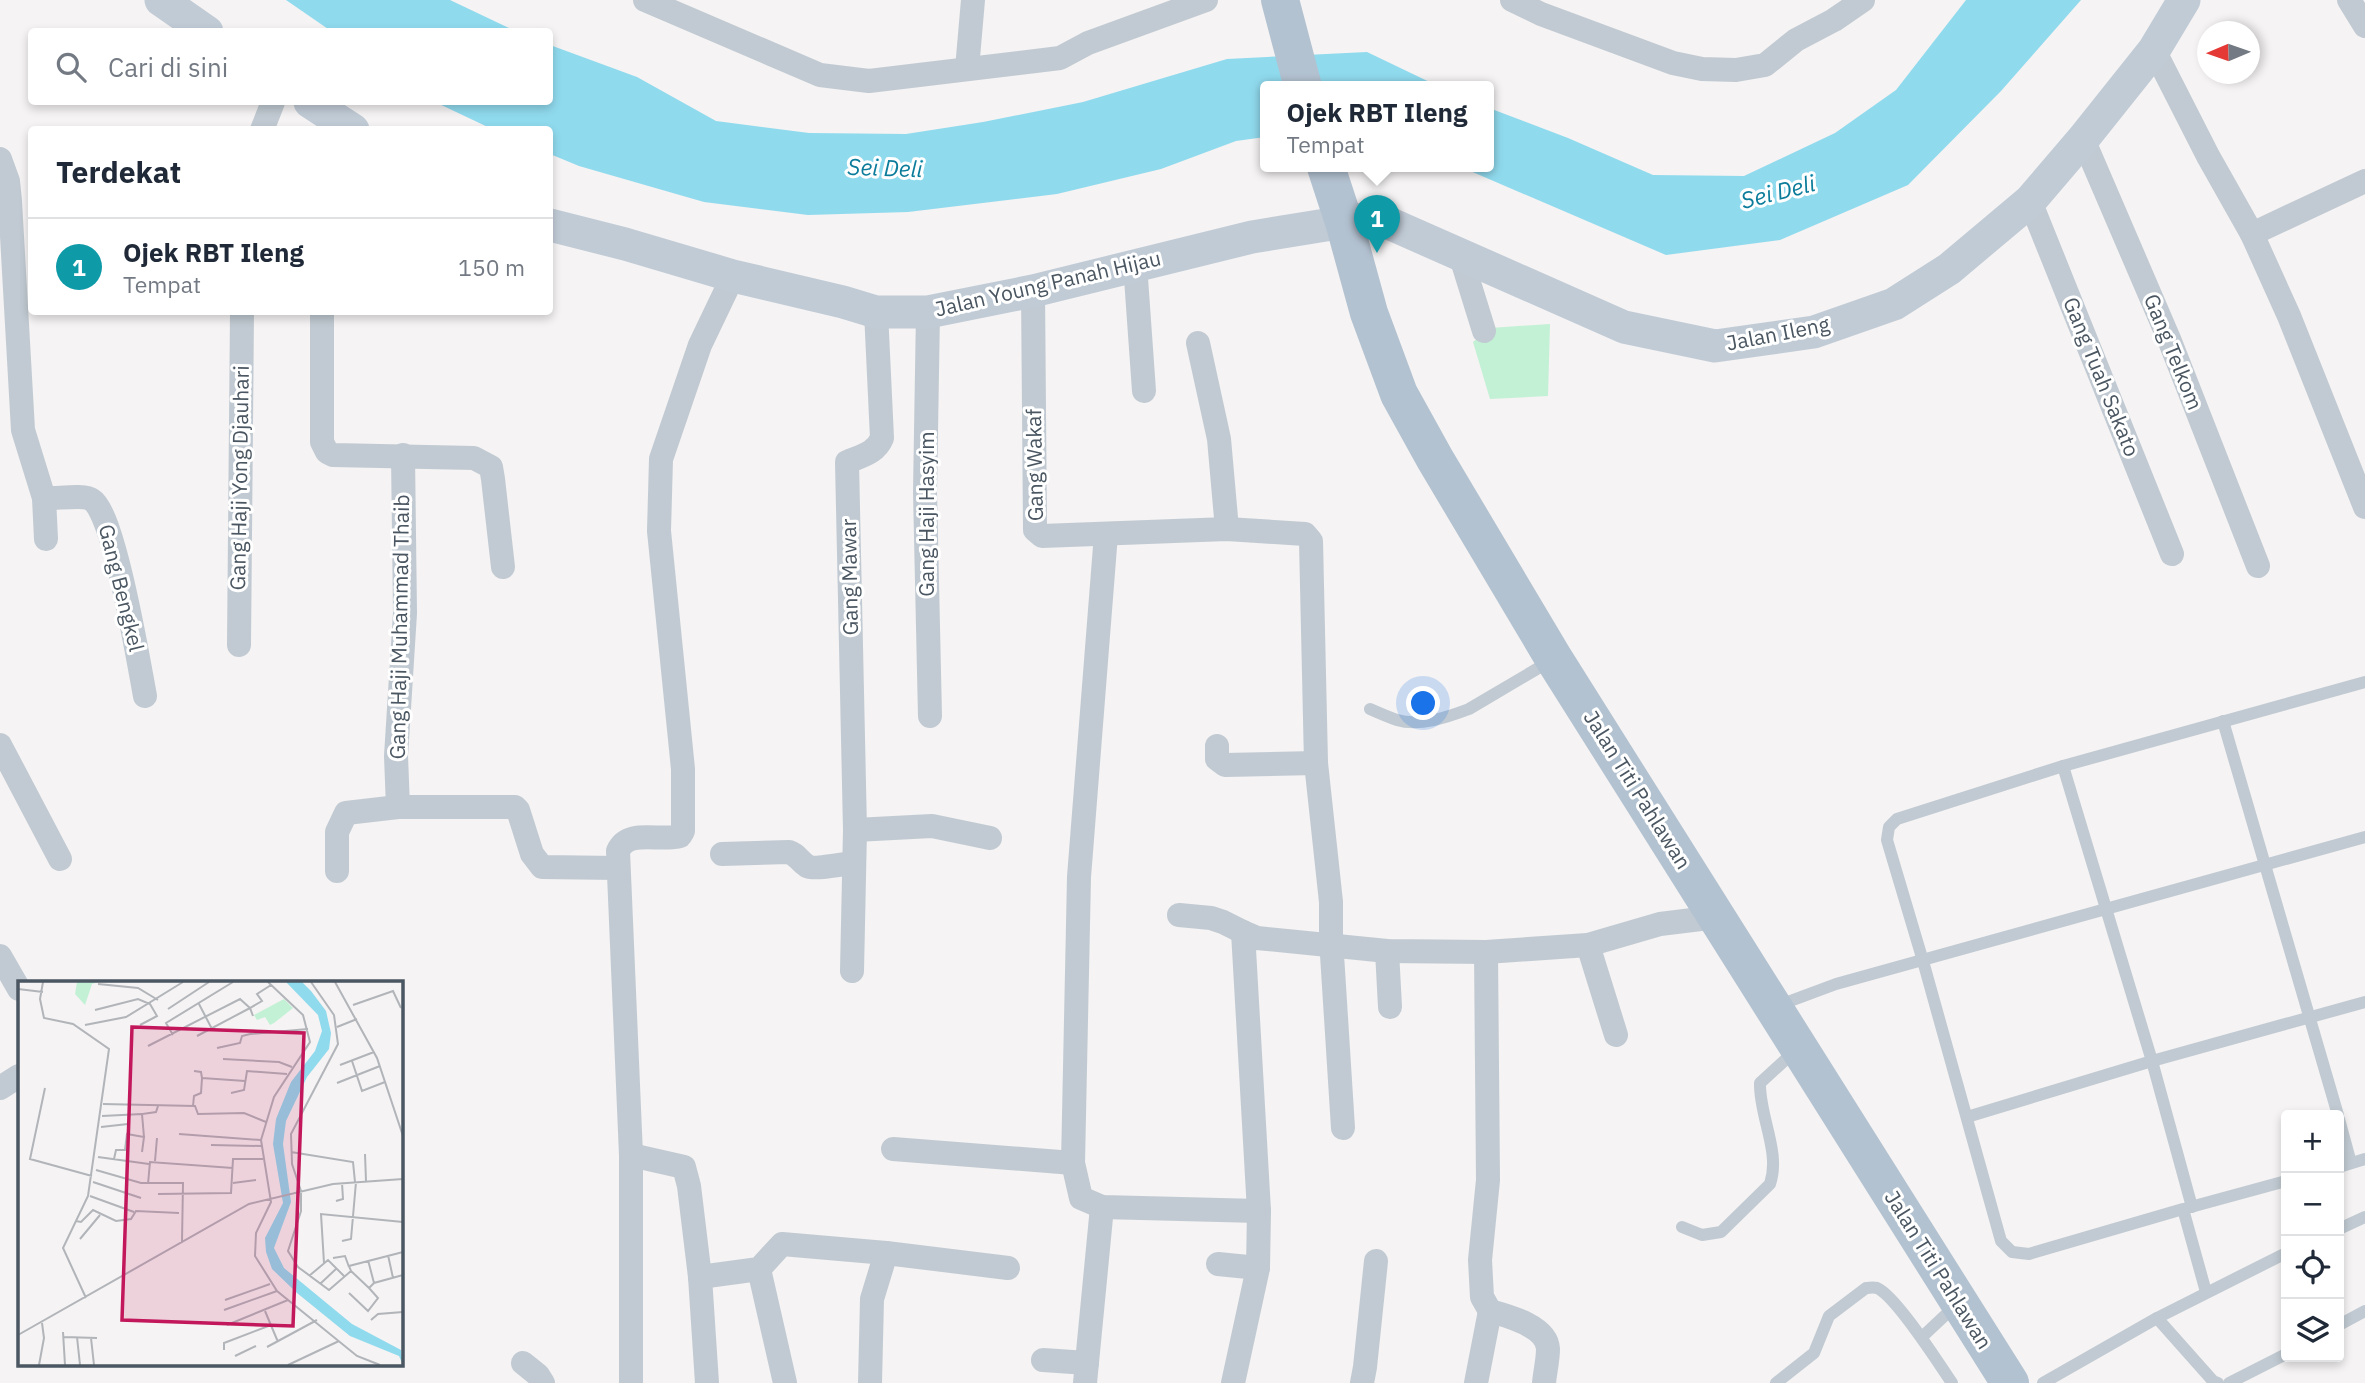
<!DOCTYPE html>
<html lang="id">
<meta charset="utf-8">
<style>
:root{--surface:#fff;--page:#f2f2f3;--text:#1f2937;--muted:#747a83;--line:#e0e1e3;--accent:#1a73e8}
body{margin:0;font-family:"IBM Plex Sans",sans-serif;background:var(--page);color:var(--text)}
.controls{position:absolute;right:21px;bottom:21px;display:grid;overflow:hidden;border-radius:7px;box-shadow:0 4px 10px #0003}
.controls button{width:63px;height:63px;display:grid;place-items:center;padding:0;border:0;border-bottom:2px solid var(--line);background:var(--surface);color:var(--text);font:35px sans-serif}
.compass{position:absolute;left:2197px;top:21px;width:63px;height:63px;border-radius:50%;background:var(--surface);box-shadow:0 4px 10px #0003;rotate:268deg}
.you{position:absolute;left:1424px;top:704px;width:24px;height:24px;margin:-18px;border:5px solid #fff;border-radius:50%;background:#1a73e8;box-shadow:0 0 0 10px #1a73e833}
.badge{display:grid;place-items:center;width:46px;height:46px;border-radius:50%;background:var(--accent);color:#fff;font-size:23px;font-weight:700}
.pin{position:absolute;translate:-50% -58px;filter:drop-shadow(0 2px 4px #0008)}
.pin::after{content:'';position:absolute;top:37px;width:24px;height:21px;background:inherit;clip-path:polygon(0 0,100% 0,50% 100%)}
.popup{position:absolute;left:1260px;top:81px;width:234px;height:91px;box-sizing:border-box;display:grid;place-content:center;border-radius:7px;background:var(--surface);filter:drop-shadow(0 2px 5px #0005);font-size:23px;white-space:nowrap;color:var(--muted)}
.popup b{font-size:26px;color:var(--text)}
.popup::after{content:'';position:absolute;left:50%;top:100%;margin-left:-14px;border:14px solid transparent;border-top-color:var(--surface)}
.list{margin:0;padding:0;list-style:none}
h2{display:flex;justify-content:space-between;align-items:center;height:91px;margin:0;padding:0 28px;font-size:30px}
h2 small{font-size:23px;font-weight:400;color:var(--muted)}
.list li{display:grid;grid-template-columns:46px 1fr auto;gap:21px;align-items:center;box-sizing:border-box;height:98px;padding:0 28px;border-top:2px solid var(--line)}
.list b{display:block;font-size:26px;white-space:nowrap}
.list p{margin:0;font-size:23px;white-space:nowrap;color:var(--muted)}
.list em{font-size:23px;font-style:normal;color:var(--muted)}
.icon{flex:none;width:38px;height:38px;fill:none;stroke:currentColor;stroke-width:2;stroke-linecap:round;stroke-linejoin:round}
.map{position:relative;flex:none;width:2365px;height:1383px;overflow:hidden}
.search{position:absolute;background:var(--surface);box-shadow:0 4px 10px #0003;left:28px;top:28px;width:525px;height:77px;display:flex;align-items:center;gap:18px;box-sizing:border-box;padding:0 24px;border-radius:7px;color:var(--muted);font-size:26px}
.panel{position:absolute;background:var(--surface);box-shadow:0 4px 10px #0003;left:28px;top:126px;width:525px;height:189px;border-radius:7px}
.map>svg:first-child{display:block}
.green{fill:#c3f1d5}
.water{fill:#90daee}
.lines{fill:none;stroke-linecap:round;stroke-linejoin:round}
.lane{stroke:#c1cad2;stroke-width:12}
.street{stroke:#c1cad2;stroke-width:24}
.secondary{stroke:#c1cbd6;stroke-width:33}
.primary{stroke:#b3c2d1;stroke-width:38}
.labels{text-anchor:middle;stroke-width:6;stroke-linejoin:round;paint-order:stroke}
.street-label{font-size:21px;fill:#4a5661;stroke:#fff}
.water-label{font-size:23px;font-style:italic;fill:#0c7c9b;stroke:#fff}
.inset-road{fill:none;stroke:#b1b4b9;stroke-width:2}
.view{fill:#c2185b;fill-opacity:0.15;stroke:#c2185b;stroke-width:3.5}
.inset-edge{fill:none;stroke:#4a5661;stroke-width:3.5}
</style>
<div class="map">
<svg width="2365" height="1383" viewBox="0 0 2365 1383">
<rect width="100%" height="100%" fill="#f5f3f3"/>
<!-- green -->
<path class="green" d="M1550,324L1548,396L1490,399L1473,342L1490,328Z"/>
<!-- water -->
<g class="water">
<path d="M286,0H450L515,31H331Z"/>
<path d="M1966,0H2081L2001,91L1908,185L1780,240L1666,255L1461,167H1489V108L1568,138L1653,175L1744,176L1835,133L1896,90Z"/>
<path d="M550,45L637,77L716,121L809,133L906,134L983,122L1083,102L1227,59L1367,52L1440,87H1265V137L1236,141L1161,169L1057,194L908,212L808,215L704,202L579,166L550,154V130L492,129L435,102H550Z"/>
</g>
<g class="lines">
<!-- lane -->
<g class="lane">
<path d="M1370,709C1379,713 1388,717 1397,720C1419,727 1448,717 1469,709L1552,660"/>
<path d="M2223,721L2338,1115"/>
<path d="M2063,766L2152,1061L2192,1207"/>
<path d="M1777,1006L1836,984L2365,837"/>
<path d="M1967,1117L2152,1061L2365,1002"/>
<path d="M2339,1119L2351,1163"/>
<path d="M2339,1167L2365,1159"/>
<path d="M2187,1208L2286,1181"/>
<path d="M1682,1227L1702,1235L1721,1232L1770,1184C1781,1152 1759,1116 1760,1083L1796,1050"/>
<path d="M2339,1229L2365,1217"/>
<path d="M2206,1292L2183,1209L2029,1254L2012,1252L2001,1241L1923,961L1887,840L1889,827L1897,819L2063,766L2365,682"/>
<path d="M2157,1318L2213,1381L2218,1383"/>
<path d="M2339,1325L2365,1311"/>
<path d="M1922,1337L1955,1306"/>
<path d="M1776,1383L1814,1353L1829,1316L1866,1288C1870,1288 1872,1287 1877,1288C1896,1296 1939,1364 1952,1383"/>
<path d="M2043,1383L2157,1318L2286,1253"/>
<path d="M2229,1383L2286,1354"/>
</g>
<!-- street -->
<g class="street">
<path d="M645,0L820,75L869,81L1060,58L1088,43L1206,0"/>
<path d="M1512,0L1541,14L1673,63L1702,69L1736,70L1765,65L1796,40L1834,20L1863,0"/>
<path d="M2349,0L2365,26"/>
<path d="M2154,50L2208,156L2252,234L2289,316L2365,507"/>
<path d="M967,69L973,0"/>
<path d="M262,130L273,102"/>
<path d="M2083,139L2169,339L2258,566"/>
<path d="M0,159L8,181L10,201L23,430L44,498C56,499 84,494 92,500C114,513 139,664 145,696"/>
<path d="M2030,201L2172,554"/>
<path d="M2252,234L2365,181"/>
<path d="M1461,257L1484,331"/>
<path d="M1135,264L1144,391"/>
<path d="M1033,291L1035,530L1042,536L1227,529L1305,534L1311,541L1316,763L1331,902V939L1343,1128"/>
<path d="M322,312V442L327,452L333,455L474,458L491,467L493,479L503,567"/>
<path d="M928,312L925,492L930,716"/>
<path d="M1198,343L1219,439L1227,529"/>
<path d="M44,498L46,539"/>
<path d="M1106,534L1079,877L1073,1163L1081,1198L1102,1207L1259,1211"/>
<path d="M239,645L242,312"/>
<path d="M0,745L60,859"/>
<path d="M1217,746V759L1225,765L1316,763"/>
<path d="M398,807L396,756L405,613L403,455"/>
<path d="M855,830L932,826L990,838"/>
<path d="M722,854L789,852C798,855 799,861 807,866C814,870 844,864 853,863"/>
<path d="M337,871V832L346,813L398,807H515L518,810L532,854L542,867L618,868"/>
<path d="M1179,915L1211,918L1223,922L1243,932"/>
<path d="M1588,945L1616,1035"/>
<path d="M1387,951L1390,1007"/>
<path d="M1486,952L1488,1180L1480,1260L1482,1297L1490,1311C1508,1316 1547,1326 1548,1349C1548,1360 1545,1372 1544,1383"/>
<path d="M0,956L19,989"/>
<path d="M852,971L855,830L847,462C861,456 876,453 882,438L876,312"/>
<path d="M0,1088L19,1076"/>
<path d="M893,1149L1073,1163"/>
<path d="M631,1155L684,1167L689,1186L700,1277L759,1269L782,1244L886,1253"/>
<path d="M1218,1264L1258,1268"/>
<path d="M759,1269L785,1383"/>
<path d="M700,1277L707,1383"/>
<path d="M1043,1360L1087,1363"/>
<path d="M523,1363L538,1375L543,1383"/>
<path d="M631,1383V1155L618,851C628,828 660,842 680,836L683,831V769L659,531L661,459L700,345L733,276"/>
<path d="M870,1383L872,1299L886,1253L1008,1268"/>
<path d="M1085,1383L1102,1207"/>
<path d="M1233,1383L1258,1268L1259,1211L1243,932L1257,938L1387,951L1486,952L1588,945L1660,924L1717,917"/>
<path d="M1362,1383L1365,1367L1376,1261"/>
<path d="M1476,1383L1490,1311"/>
</g>
<!-- secondary -->
<g class="secondary">
<path d="M161,0L207,32"/>
<path d="M310,102L353,130"/>
<path d="M550,225L625,244L733,276L843,302L876,312H928L1033,291L1252,237L1375,217L1624,327L1715,346L1814,332L1894,304L1949,269L2030,201L2083,139L2154,50L2184,0"/>
</g>
<!-- primary -->
<g class="primary">
<path d="M1280,0L1303,87"/>
<path d="M1326,167L1344,222L1369,313L1399,394L1435,459L1554,659L2010,1383"/>
</g>
</g>
<g class="labels">
<!-- street labels -->
<g class="street-label">
<text transform="translate(1048 284) rotate(-13)" y="7">Jalan Young Panah Hijau</text>
<text transform="translate(1778 334) rotate(-11)" y="7">Jalan Ileng</text>
<text transform="translate(2173 352) rotate(68)" y="7">Gang Telkom</text>
<text transform="translate(2101 377) rotate(68)" y="7">Gang Tuah Sakato</text>
<text transform="translate(1035 465) rotate(-91)" y="7">Gang Wakaf</text>
<text transform="translate(240 478) rotate(-89)" y="7">Gang Haji Yong Djauhari</text>
<text transform="translate(927 514) rotate(-90)" y="7">Gang Haji Hasyim</text>
<text transform="translate(850 577) rotate(-91)" y="7">Gang Mawar</text>
<text transform="translate(121 588) rotate(76)" y="7">Gang Bengkel</text>
<text transform="translate(400 627) rotate(-89)" y="7">Gang Haji Muhammad Thaib</text>
<text transform="translate(1637 790) rotate(58)" y="7">Jalan Titi Pahlawan</text>
<text transform="translate(1938 1270) rotate(58)" y="7">Jalan Titi Pahlawan</text>
</g>
<!-- water labels -->
<g class="water-label">
<text transform="translate(885 168) rotate(2)" y="8">Sei Deli</text>
<text transform="translate(1778 192) rotate(-14)" y="8">Sei Deli</text>
</g>
</g>
<!-- overview -->
<g transform="translate(18 981)">
<rect width="385" height="385" fill="#f5f3f3"/>
<path d="M59,1H80L74,3L67,24L57,13ZM266,18L275,27L256,42L252,44L247,36L239,39L236,34Z" fill="#c3f1d5"/>
<path d="M268,1H284L293,10L308,30L313,52L311,68L289,96L268,140L265,163L273,221L256,267L266,287L334,343L383,369L385,384L381,375L332,355L279,312L254,288L248,271L247,257L265,222L255,163L258,138L273,101L297,70L304,50L300,34Z" fill="#90daee"/>
<path class="inset-road" d="M25,1L22,18L26,37L55,43L91,68L70,215L45,267L68,317M250,1L285,34L292,61L256,116L243,159L253,221L238,252L237,275L259,310L339,375L362,384M293,1L316,34L320,63L273,153L274,183L283,210V230L270,270L280,286L311,309L333,290L331,285L385,271M317,1L359,77L385,155M80,3L120,7L140,19M0,8L25,11M181,23L194,48M335,24L375,10L383,27M150,28L191,1M77,29L120,18L132,23L139,35L122,44M67,44L108,36L165,1M319,46L339,38M155,54L148,42L215,1M179,55L232,27L235,35M130,65L222,18L232,27L244,20L239,13L253,4M199,67L222,62L224,55L232,53L290,48M205,78L261,81L274,86M334,80L344,110L367,101M322,84L356,71M184,97L227,100M319,102L362,85M27,107L12,178L74,195M213,112L226,109L229,90L269,93M85,123L177,125L180,133L226,132L248,141M175,125L176,115L183,112L184,97L183,91L176,90M84,135L124,133M83,146L110,143M161,153L243,159M126,156L124,133L138,131L140,125M193,164L243,165M273,171L335,181L337,201M347,173L348,200M80,176L131,183M96,178L98,169H107L109,153L126,156L124,171M137,180L139,157M78,189L123,202H165L164,261M75,201L123,217M215,202L238,199M130,203L132,181L215,187M140,213L213,212L215,178H245M72,215L116,231M318,220L325,218L324,202M58,240L63,241L75,229L98,240L113,238L118,230L161,232M62,258L82,234M324,260L333,258L338,201M370,274L375,297M315,277L327,275L331,286M350,279L356,302M306,282L303,233L385,241M333,290L351,307M291,295L310,279L326,295M302,303L319,287M331,312L350,330L360,317L351,307L356,302L385,294M207,319L252,303M206,329L259,310M247,330L260,361M353,339L360,333L385,331M209,344L270,319M45,351L47,384M0,354L231,223L315,203L385,198M46,356L79,357M59,356L62,384M73,357L76,384M249,366L299,339M206,369V362L253,344M217,375L238,365M21,384L26,357L24,342M270,384L321,360"/>
<path class="view" d="M114,46L286,52L275,345L104,339Z"/>
<rect width="385" height="385" class="inset-edge"/>
</g>
</svg>
<div class="controls">
<button>+</button>
<button>−</button>
<button><svg class="icon" aria-label="locate" viewBox="0 0 24 24"><circle cx="12" cy="12" r="6"/><path d="M12 2v4M12 18v4M2 12h4M18 12h4"/></svg></button>
<button><svg class="icon" aria-label="layers" viewBox="0 0 24 24"><path d="M12 4l9 5-9 5-9-5zM3 14l9 5 9-5"/></svg></button>
</div>
<svg class="compass" viewBox="-18 -18 36 36"><path d="M0-13l5 13h-10z" fill="#e53935"/><path d="M0 13l5-13h-10z" fill="#747a83"/></svg>
<div class="you"></div>
<div class="pin badge" style="left:1377px;top:253px;background:#0f9aa8">1</div>
<div class="popup"><b>Ojek RBT Ileng</b>Tempat</div>
<div class="search"><svg class="icon" aria-label="search" viewBox="0 0 24 24"><circle cx="10" cy="10" r="6"/><path d="M15 15l6 6"/></svg>Cari di sini</div>
<section class="panel">
<h2>Terdekat<small></small></h2>
<ul class="list">
<li><span class="badge" style="background:#0f9aa8">1</span><div><b>Ojek RBT Ileng</b><p>Tempat</p></div><em>150 m</em></li>
</ul>
</section>
</div>
